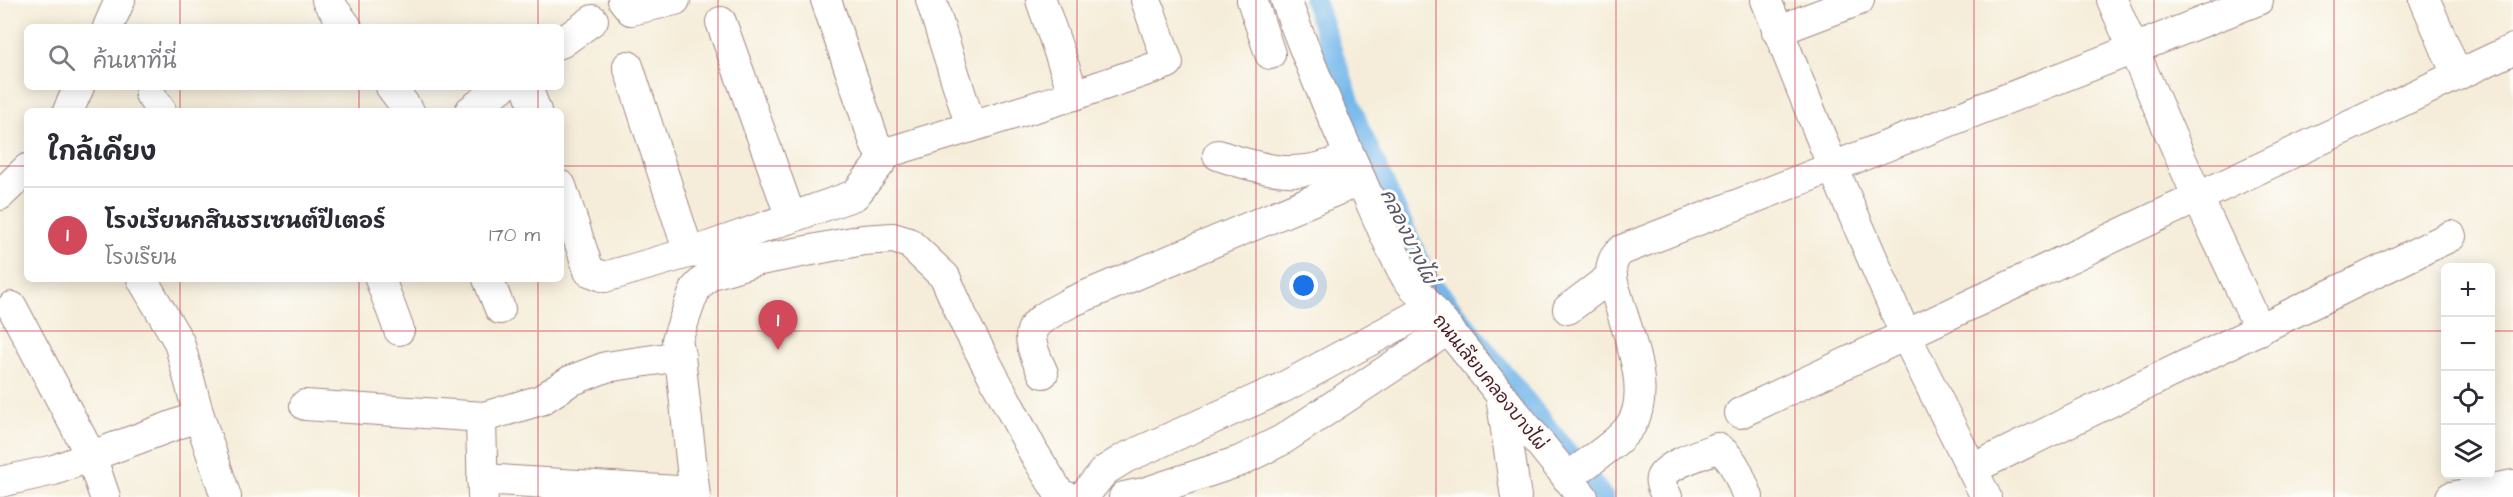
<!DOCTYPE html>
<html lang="th">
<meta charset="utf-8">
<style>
:root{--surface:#fff;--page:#f2f2f3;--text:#2b2b33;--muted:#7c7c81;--line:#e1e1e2;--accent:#d1495b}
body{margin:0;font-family:"Architects Daughter","Playpen Sans Thai",sans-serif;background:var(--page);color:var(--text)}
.controls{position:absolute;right:18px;bottom:18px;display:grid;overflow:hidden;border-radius:9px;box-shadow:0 3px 15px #0003}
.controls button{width:54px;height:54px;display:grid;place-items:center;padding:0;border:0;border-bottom:2px solid var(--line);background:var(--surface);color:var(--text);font:30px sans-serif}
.you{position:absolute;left:1304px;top:286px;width:21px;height:21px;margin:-15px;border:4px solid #fff;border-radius:50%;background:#1a73e8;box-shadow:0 0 0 9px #1a73e833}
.badge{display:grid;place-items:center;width:39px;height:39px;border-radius:50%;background:var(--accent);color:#fff;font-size:20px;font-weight:700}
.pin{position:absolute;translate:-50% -50px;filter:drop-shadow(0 2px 3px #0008)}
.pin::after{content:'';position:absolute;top:32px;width:21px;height:18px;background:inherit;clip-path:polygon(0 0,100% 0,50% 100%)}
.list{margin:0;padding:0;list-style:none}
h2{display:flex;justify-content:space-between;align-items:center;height:78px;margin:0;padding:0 24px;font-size:26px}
h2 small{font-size:20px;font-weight:400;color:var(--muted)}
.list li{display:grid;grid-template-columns:39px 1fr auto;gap:18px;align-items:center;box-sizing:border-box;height:96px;padding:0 24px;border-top:2px solid var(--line)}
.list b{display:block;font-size:22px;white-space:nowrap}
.list p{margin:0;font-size:20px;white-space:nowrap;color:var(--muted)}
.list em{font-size:20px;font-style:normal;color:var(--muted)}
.icon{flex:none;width:33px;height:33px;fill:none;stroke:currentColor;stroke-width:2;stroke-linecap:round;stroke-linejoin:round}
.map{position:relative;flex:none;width:2513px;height:497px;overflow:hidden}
.search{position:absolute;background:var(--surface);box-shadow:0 3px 15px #0003;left:24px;top:24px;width:540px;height:66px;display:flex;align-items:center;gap:15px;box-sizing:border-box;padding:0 21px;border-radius:9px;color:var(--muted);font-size:22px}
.panel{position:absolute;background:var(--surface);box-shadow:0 3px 15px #0003;left:24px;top:108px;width:540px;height:174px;border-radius:9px}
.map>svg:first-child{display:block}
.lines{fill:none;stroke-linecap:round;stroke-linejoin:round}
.canal{stroke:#76b8eb;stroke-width:21}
.minor-casing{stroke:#a08682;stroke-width:32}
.minor{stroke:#fff;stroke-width:30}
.grid{fill:none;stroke:#d1495b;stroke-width:1.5;stroke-opacity:0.55}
.labels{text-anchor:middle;stroke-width:6;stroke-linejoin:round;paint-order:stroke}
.street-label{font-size:18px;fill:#4a1f2b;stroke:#fdfcf7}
.water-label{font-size:20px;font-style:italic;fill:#59556e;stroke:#fdfcf7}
</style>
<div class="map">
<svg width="2513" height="497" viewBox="0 0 2513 497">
<rect width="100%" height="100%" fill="#fdfcf7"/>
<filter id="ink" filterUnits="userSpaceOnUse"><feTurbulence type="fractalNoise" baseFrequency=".0167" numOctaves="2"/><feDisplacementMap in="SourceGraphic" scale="12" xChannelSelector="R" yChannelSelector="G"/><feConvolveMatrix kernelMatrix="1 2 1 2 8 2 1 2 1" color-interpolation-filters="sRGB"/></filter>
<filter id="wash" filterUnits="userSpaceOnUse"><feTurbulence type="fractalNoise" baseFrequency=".008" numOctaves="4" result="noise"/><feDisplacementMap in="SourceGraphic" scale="24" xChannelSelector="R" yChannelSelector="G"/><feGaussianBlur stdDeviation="1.35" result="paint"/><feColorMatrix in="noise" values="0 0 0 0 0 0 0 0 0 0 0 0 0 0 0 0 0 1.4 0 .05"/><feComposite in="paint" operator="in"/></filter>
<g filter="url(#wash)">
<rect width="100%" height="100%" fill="#f5edd9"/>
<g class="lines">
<!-- canal -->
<path class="canal" d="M1314,0L1359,128L1426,277L1603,497"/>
</g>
</g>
<g filter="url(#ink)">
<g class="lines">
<!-- minor casing -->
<g class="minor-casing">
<g id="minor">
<path d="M327,0L347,27"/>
<path d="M623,0L631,10L675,0"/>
<path d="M826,0L876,146L889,152L971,127"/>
<path d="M931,0L971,127L1074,95"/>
<path d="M1041,0L1074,95L1168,63L1146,0"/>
<path d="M1252,0L1270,54"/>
<path d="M1286,0C1308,61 1333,119 1360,178C1375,211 1388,245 1406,277L1583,497"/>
<path d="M1766,0L1832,165L1906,336L1986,497"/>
<path d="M2112,0L2198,198L2260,330"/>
<path d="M2425,0L2457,75"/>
<path d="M721,22L791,218"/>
<path d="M108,27L120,0"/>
<path d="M1777,31L1859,0"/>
<path d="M561,43L593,20"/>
<path d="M628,66L689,253"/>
<path d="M391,87L409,111"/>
<path d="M527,87L536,111"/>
<path d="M150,94L161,111"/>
<path d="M68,111L79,87"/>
<path d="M470,111L502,87"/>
<path d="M1218,155C1265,171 1303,181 1349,156"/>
<path d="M561,186L589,271L605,277L705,248L855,195L889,152"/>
<path d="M0,195L27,169"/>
<path d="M380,279L399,330"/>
<path d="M488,279L500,309"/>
<path d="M12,307L91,456L105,497"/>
<path d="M1568,309L1612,276"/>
<path d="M680,356L677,340L691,300L696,288L709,275L755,261L863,240L893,238L909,243L945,277L966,325L1034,453L1060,495L1068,497"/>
<path d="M1043,373C1021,326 1029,325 1071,302L1361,180"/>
<path d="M1501,396L1516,497"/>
<path d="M305,405L484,417L541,400L570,381L606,367L680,356L695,497"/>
<path d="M1740,413L2513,49"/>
<path d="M199,416L226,497"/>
<path d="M1972,469L2451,236"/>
<path d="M1567,478C1586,463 1618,444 1631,425C1653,391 1627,332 1617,296C1614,286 1609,275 1612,265C1613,259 1617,254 1622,250L2258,0"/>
<path d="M482,479L694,492"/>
<path d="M0,482L54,470L199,416L179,342L142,279"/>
<path d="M483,497L481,421L484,417"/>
<path d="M1083,497L1104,471L1125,458L1284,387L1430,308"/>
<path d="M1124,497L1144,493L1240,461L1282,440L1449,329"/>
<path d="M1667,497C1665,492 1659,484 1661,478C1666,465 1704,453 1717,448C1734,456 1741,481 1748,497"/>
<path d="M2451,497L2513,485"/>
</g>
</g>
<!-- minor -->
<use href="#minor" class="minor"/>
</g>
</g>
<!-- grid -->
<path class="grid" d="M180,0V27M359,0V27M538,0V27M718,0V497M897,0V497M1077,0V497M1256,0V497M1436,0V497M1616,0V497M1795,0V497M1974,0V497M2154,0V497M2334,0V497M180,87V111M359,87V111M538,87V111M0,166H27M561,166H2513M180,279V497M359,279V497M538,279V497M0,331H2446M2490,331H2513"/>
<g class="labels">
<!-- street labels -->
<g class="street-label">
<text transform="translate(1490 382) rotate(51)" y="6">ถนนเลียบคลองบางไผ่</text>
</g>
<!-- water labels -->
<g class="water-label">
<text transform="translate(1409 236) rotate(64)" y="7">คลองบางไผ่</text>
</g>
</g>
</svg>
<div class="controls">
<button>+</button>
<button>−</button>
<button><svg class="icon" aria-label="locate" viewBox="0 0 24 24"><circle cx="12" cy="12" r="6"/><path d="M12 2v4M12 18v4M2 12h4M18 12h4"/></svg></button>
<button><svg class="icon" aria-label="layers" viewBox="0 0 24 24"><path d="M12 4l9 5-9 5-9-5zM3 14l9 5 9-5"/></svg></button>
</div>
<div class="you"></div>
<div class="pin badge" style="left:778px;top:350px">1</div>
<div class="search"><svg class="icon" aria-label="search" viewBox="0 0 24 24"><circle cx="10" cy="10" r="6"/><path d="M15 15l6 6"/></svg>ค้นหาที่นี่</div>
<section class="panel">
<h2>ใกล้เคียง<small></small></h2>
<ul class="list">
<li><span class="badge">1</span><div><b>โรงเรียนกสินธรเซนต์ปีเตอร์</b><p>โรงเรียน</p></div><em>170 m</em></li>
</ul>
</section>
</div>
